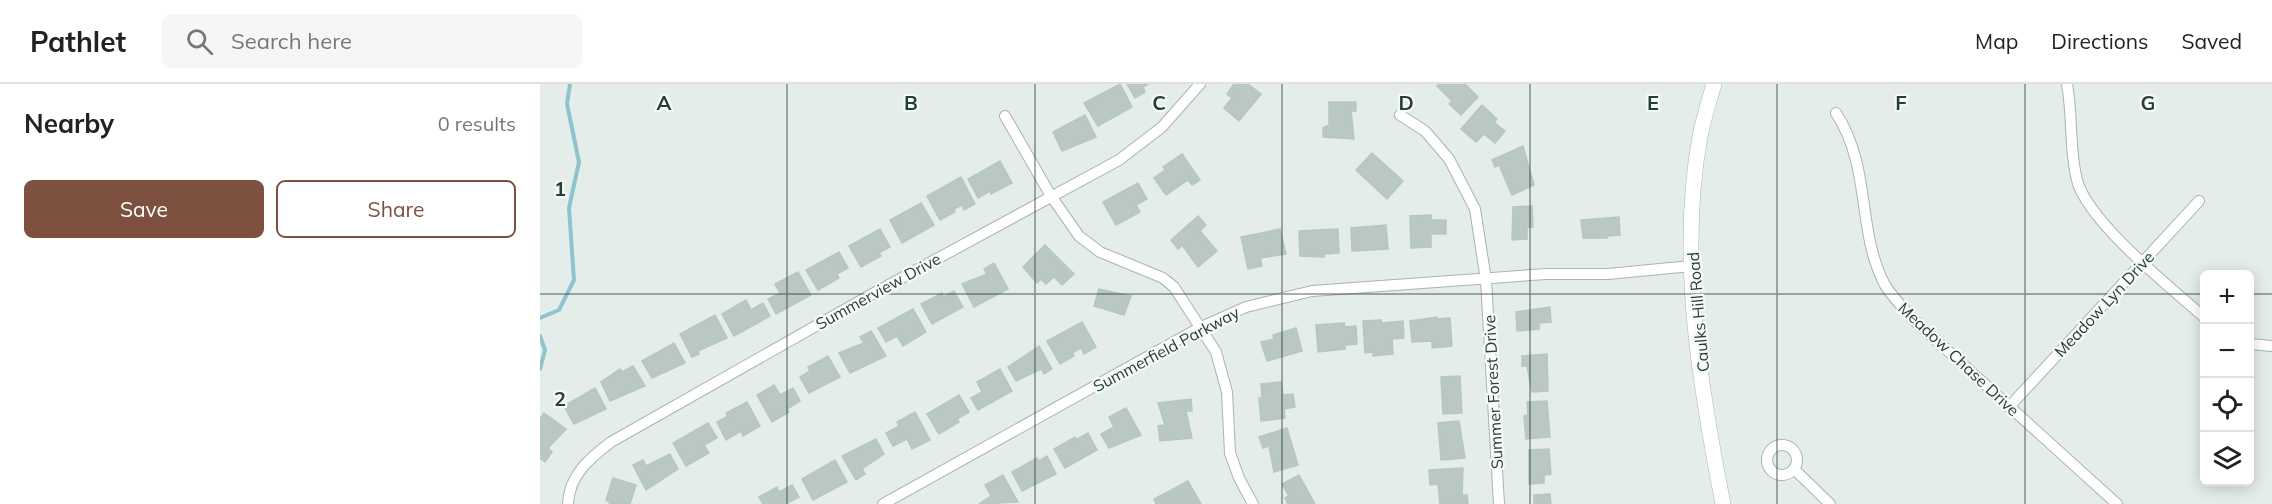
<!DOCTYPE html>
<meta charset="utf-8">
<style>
:root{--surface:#fff;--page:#f6f6f6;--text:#222;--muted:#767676;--line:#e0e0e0;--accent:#7d5040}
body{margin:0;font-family:Mulish,sans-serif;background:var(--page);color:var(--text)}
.controls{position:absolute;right:18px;bottom:18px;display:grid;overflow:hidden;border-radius:9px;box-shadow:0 3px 15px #0003}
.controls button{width:54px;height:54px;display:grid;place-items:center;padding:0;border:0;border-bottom:2px solid var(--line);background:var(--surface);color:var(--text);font:30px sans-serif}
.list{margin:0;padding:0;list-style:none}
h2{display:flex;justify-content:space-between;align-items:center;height:78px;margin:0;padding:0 24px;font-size:26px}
h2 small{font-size:20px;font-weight:400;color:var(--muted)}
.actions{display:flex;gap:12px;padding:18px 24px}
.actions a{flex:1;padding:14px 0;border:2px solid var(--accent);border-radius:9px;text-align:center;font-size:21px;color:var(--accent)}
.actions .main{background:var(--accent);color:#fff}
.icon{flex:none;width:33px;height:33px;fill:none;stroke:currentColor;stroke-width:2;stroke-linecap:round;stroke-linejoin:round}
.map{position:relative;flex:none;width:1732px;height:420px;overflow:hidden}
header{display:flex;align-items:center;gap:36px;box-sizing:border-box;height:84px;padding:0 30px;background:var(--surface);border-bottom:2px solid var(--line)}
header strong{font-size:28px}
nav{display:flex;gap:33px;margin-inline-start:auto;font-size:21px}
.search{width:420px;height:54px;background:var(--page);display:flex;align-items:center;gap:15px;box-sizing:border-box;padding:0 21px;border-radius:9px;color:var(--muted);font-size:22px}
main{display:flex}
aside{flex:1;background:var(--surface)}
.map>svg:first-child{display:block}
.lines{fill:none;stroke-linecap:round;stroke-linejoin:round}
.stream{stroke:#8fc4cf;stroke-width:4}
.building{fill:#bac8c2;stroke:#b7c7c0;stroke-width:1.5}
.street-casing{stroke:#a7b5b0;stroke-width:12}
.secondary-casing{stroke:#a3b8b1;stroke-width:16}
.street{stroke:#fff;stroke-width:10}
.secondary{stroke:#fff;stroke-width:15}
.grid{fill:none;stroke:#243e38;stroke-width:1.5;stroke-opacity:0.55}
.labels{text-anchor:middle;stroke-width:4.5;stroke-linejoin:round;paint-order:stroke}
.street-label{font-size:16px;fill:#243e38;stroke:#f5faf7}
.grid-label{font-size:20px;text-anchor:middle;font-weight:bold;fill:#243e38;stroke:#f5faf7;stroke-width:4.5;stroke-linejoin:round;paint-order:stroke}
</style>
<header>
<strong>Pathlet</strong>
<div class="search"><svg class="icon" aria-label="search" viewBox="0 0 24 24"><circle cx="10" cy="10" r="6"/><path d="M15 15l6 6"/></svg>Search here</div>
<nav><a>Map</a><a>Directions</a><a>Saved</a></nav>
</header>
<main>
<aside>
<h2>Nearby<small>0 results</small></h2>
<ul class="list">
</ul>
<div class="actions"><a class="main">Save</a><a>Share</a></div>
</aside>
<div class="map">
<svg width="1732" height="420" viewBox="0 0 1732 420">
<rect width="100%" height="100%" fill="#e4ede9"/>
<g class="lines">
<!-- stream -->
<g class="stream">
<path d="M0,234L19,226L34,196L29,124L39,78L27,20L30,0"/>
<path d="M0,252L5,266L0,285"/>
</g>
</g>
<!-- building -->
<g class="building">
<path d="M580,0L592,23L558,42L544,19Z"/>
<path d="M587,0H608L603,3L605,8L595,14Z"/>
<path d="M694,0H708L721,10L699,37L684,24L692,14L687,10Z"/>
<path d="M899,0H925L938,13L921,31L909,20L912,17L897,2Z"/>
<path d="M789,18H816V27H811L814,55L783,53V44L789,41Z"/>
<path d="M942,21L957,35L954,38L965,47L955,59L944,50L936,58L921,45Z"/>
<path d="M545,31L556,53L522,67L513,48Z"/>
<path d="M983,62L994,101L972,111L959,81L955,83L952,76Z"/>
<path d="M832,69L863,97L847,115L816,86Z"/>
<path d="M642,70L660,96L652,101L648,96L626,111L614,94L625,86L623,83Z"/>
<path d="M460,77L472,99L451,110L450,107L438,114L428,95Z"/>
<path d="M421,93L435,120L424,126L422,121L414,125L415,128L400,136L387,112Z"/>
<path d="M598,99L607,115L596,121L600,128L576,141L563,118Z"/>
<path d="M381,119L394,141L362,159L350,136Z"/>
<path d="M992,122L993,143H987V155L972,156L973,123Z"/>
<path d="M891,131V136H906V150H891V163L871,164L870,132Z"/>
<path d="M658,132L666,141L660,147L677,167L658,183L642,161L638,165L631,156Z"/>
<path d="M1079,133L1080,151L1067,152V154H1043L1041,136Z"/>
<path d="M846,141L848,165L812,167L811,144Z"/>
<path d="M340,145L350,163L339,169L341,172L321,183L309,162Z"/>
<path d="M740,145L746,170L720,174L722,182L708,185L701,153Z"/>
<path d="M798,145L799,169L784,170V173L760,172L759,147Z"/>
<path d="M505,161L534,190L522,201L514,193L506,200L501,195L497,199L483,183Z"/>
<path d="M299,168L308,184L297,190L299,194L278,206L266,186Z"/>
<path d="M454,179L468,205L434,223L422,200L447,190L444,185Z"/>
<path d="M258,188L271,211L236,230L228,215L240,209L235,200Z"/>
<path d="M559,205L591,212L584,231L554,222Z"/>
<path d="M414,207L423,223L392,240L381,220L402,209L403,213Z"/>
<path d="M206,216L211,226L223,219L230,232L194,252L182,230Z"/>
<path d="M1010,223L1011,238L999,239V245L977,247L976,228Z"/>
<path d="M373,225L386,248L363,262L357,252L346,258L338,244Z"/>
<path d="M175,231L187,254L158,267L159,270L152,273L140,250Z"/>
<path d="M897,233V235L910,234L912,262L892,264V257L872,258L870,237Z"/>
<path d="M841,236L842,239L863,237L864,254L852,255L853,270L833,272V268L825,269L823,237Z"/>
<path d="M542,238L556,263L544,270L541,264L532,269L534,272L520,280L507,257Z"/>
<path d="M804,239L805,243L816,242L817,260L805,261V265L778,268L776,241Z"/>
<path d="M756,244L762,267L727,277L721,258L734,255L733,251Z"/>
<path d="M331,247L346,272L310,289L299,269L324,259L320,253Z"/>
<path d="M134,259L145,279L112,294L102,277Z"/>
<path d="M499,262L512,285L504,290L501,285L476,297L468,283Z"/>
<path d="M1007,270L1008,307L992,308L987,282H982V272Z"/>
<path d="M288,272L300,293L269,309L260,293L270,287L268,283Z"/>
<path d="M93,282L105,302L70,317L61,298L80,285L82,288Z"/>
<path d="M460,285L472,307L438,326L431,314L442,308L437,298Z"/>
<path d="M920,292L922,329L903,330L901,293Z"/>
<path d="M741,298L743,311L753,310L755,323L744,325L745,334L721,337L719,314H722L721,300Z"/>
<path d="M234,301L240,311L253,304L260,317L247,325L249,328L232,338L217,311Z"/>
<path d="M55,304L66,325L34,340L24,322Z"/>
<path d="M419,311L429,328L417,335L419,338L399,350L387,330Z"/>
<path d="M651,315L652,327H646L652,354L620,357L618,342L625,341L618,319Z"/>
<path d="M1007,317L1010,353L986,355L984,332L988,331L987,318Z"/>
<path d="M207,318L220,342L203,352L201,347L186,356L177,338L188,332L186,329Z"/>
<path d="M586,324L601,351L569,364L561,350L574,343L569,333Z"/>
<path d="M375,328L390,356L372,365L367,355L353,362L346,349L359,342L357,338Z"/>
<path d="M4,329L26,345L8,364L12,368L5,378L0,374V335Z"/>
<path d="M919,337L925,374L901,376L898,339Z"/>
<path d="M168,339L177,354L164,361L169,369L146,382L133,359Z"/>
<path d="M747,344L758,381L734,388L729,362L723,364L719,353Z"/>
<path d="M548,349L557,366L525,384L514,365L535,353L536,356Z"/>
<path d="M336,355L344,370L322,385L325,390L316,396L302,372Z"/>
<path d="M1009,365L1011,390L1004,391V399L989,400V366Z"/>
<path d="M130,370L138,385L106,406L93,381L103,376L106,382Z"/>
<path d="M507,372L516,390L482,407L472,388L497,374L499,377Z"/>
<path d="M295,376L307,398L273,416L262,395Z"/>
<path d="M923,384L922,411H927L928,420H900L898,400L890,401L889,386Z"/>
<path d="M463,391L478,418L439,420L451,412L445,401Z"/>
<path d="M759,391L775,420H748L745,414L749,412L742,400Z"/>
<path d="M73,394L96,401L90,420H69L70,418L66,416Z"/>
<path d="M648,397L661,420H616L614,415Z"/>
<path d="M252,401L259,413L246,420H223L219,413L237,403L239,408Z"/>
<path d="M1010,410L1011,420H994V411Z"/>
</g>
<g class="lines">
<!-- street casing -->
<g class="street-casing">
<g id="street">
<path d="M1527,0C1533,32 1529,65 1537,96C1547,137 1631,204 1664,233"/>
<path d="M1296,29C1332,84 1316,146 1345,201C1353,214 1365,226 1375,237L1577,420"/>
<path d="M860,31L885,47L909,75L935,125L946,196L959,420"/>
<path d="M465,32L511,112L539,152L560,168L623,194L634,203L676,268L687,308L690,369L699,394L713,420"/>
<path d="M1710,260L1732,262"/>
<path d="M1469,323L1659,117"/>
<circle cx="1242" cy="376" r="15"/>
<path d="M1254,385L1290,420"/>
<path d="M28,420C29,391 50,374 71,358L334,209L579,76L622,43L660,0"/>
<path d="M343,420L659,244L706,223L772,207L1006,190H1068L1151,182"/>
</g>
</g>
<!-- secondary casing -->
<g class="secondary-casing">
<path id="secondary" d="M1174,0C1169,18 1163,35 1160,53C1138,171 1160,303 1183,420"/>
</g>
<!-- street -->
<use href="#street" class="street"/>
<!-- secondary -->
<use href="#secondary" class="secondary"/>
</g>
<!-- grid -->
<path class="grid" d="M247,0V420M495,0V420M742,0V420M990,0V420M1237,0V420M1485,0V420M0,210H1664M1710,210H1732"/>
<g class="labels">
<!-- street labels -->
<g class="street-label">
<text transform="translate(338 207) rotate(-29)" y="6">Summerview Drive</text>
<text transform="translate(1564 220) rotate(-47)" y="6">Meadow Lyn Drive</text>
<text transform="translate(1158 228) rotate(-95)" y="6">Caulks Hill Road</text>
<text transform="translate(626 265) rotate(-28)" y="6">Summerfield Parkway</text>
<text transform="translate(1419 275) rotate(43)" y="6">Meadow Chase Drive</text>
<text transform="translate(953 308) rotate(-93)" y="6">Summer Forest Drive</text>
</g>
</g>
<g class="grid-label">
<text x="124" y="26">A</text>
<text x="371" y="26">B</text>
<text x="619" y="26">C</text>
<text x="866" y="26">D</text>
<text x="1113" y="26">E</text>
<text x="1361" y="26">F</text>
<text x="1608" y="26">G</text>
<text x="20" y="112">1</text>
<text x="20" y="322">2</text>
</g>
</svg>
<div class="controls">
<button>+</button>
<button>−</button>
<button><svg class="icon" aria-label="locate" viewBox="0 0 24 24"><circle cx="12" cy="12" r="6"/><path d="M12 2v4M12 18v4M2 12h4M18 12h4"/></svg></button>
<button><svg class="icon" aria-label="layers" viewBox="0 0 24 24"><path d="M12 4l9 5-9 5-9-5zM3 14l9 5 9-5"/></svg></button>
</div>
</div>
</main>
